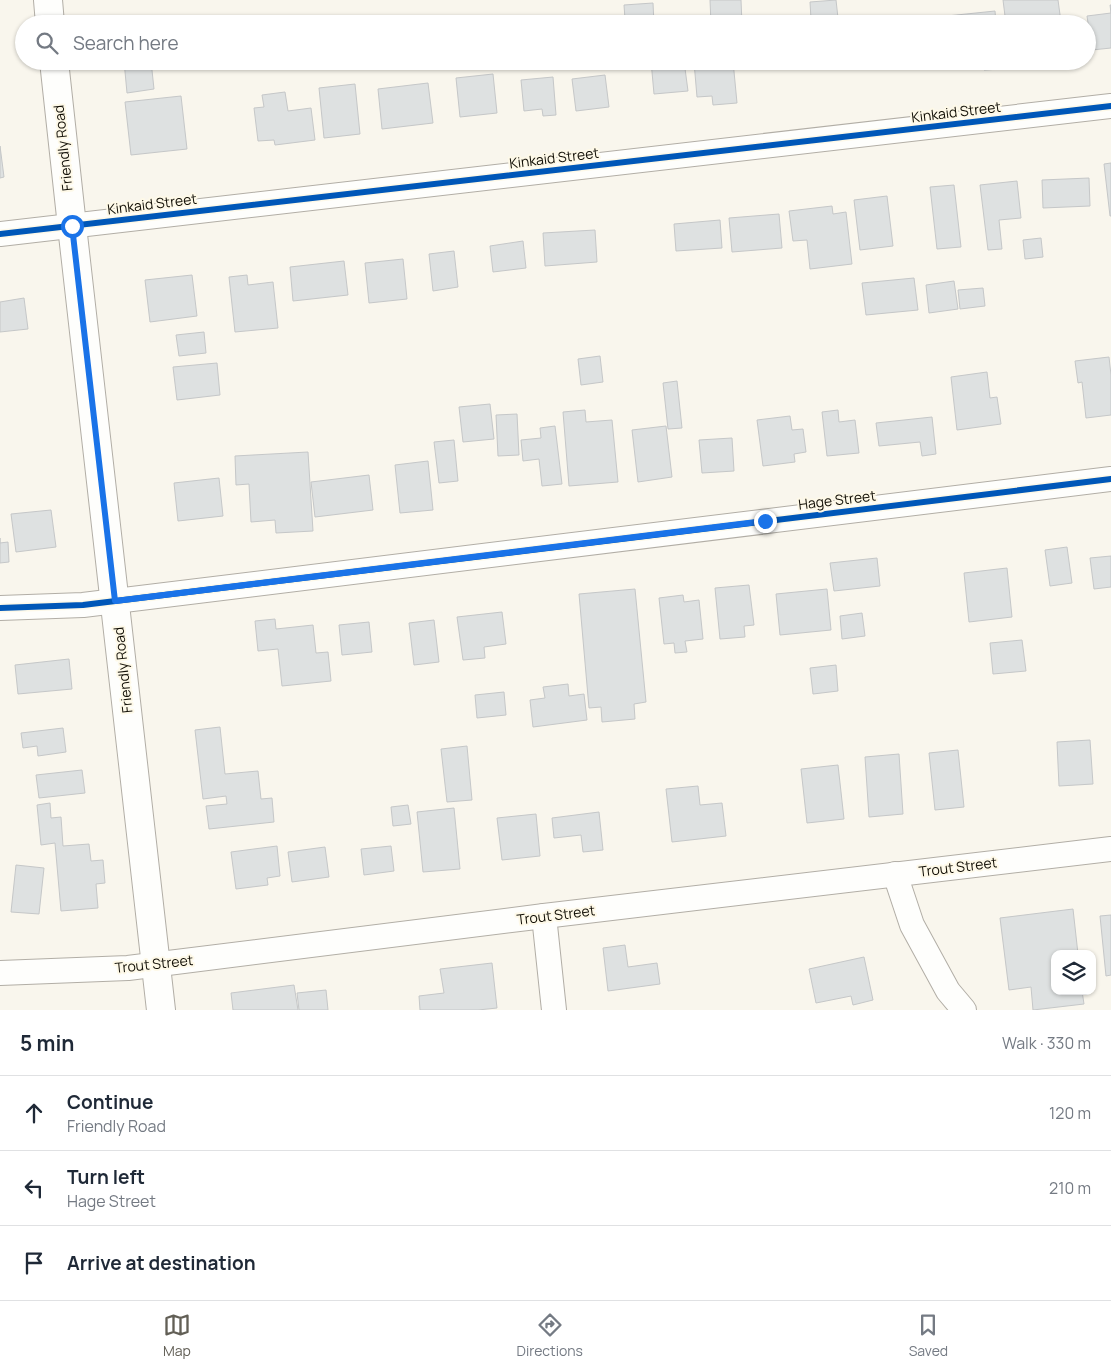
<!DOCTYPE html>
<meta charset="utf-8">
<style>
:root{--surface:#fff;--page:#f6f6f7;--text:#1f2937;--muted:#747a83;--line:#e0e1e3;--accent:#625f56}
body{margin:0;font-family:Manrope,sans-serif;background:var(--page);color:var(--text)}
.controls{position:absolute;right:15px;bottom:15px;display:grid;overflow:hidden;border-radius:10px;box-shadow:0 1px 4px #0004}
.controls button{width:45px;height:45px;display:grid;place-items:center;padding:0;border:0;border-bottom:1px solid var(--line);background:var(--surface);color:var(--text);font:25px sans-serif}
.stop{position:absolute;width:15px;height:15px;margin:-11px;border:4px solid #1a73e8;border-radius:50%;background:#fff}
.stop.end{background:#1a73e8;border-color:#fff;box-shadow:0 1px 5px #0008}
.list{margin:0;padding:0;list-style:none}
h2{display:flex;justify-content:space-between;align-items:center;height:65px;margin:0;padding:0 20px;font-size:21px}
h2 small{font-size:16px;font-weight:400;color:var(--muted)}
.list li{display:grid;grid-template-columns:32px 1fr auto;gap:15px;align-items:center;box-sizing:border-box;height:75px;padding:0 20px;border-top:1px solid var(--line)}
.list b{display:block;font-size:19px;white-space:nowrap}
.list p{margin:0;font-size:16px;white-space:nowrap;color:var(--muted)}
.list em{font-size:16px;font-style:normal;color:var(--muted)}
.icon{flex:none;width:28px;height:28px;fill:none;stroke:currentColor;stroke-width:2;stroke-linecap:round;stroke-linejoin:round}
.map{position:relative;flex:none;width:1111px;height:1010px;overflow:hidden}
.search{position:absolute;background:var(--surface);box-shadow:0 1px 4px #0004;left:15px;right:15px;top:15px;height:55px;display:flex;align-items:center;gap:12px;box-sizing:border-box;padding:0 18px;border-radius:28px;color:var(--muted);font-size:19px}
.sheet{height:290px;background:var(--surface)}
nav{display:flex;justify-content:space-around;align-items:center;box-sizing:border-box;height:70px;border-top:1px solid var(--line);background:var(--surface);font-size:14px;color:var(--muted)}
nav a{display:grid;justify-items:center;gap:2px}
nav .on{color:var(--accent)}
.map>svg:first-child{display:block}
.building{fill:#dee1e1;stroke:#c5c7c8}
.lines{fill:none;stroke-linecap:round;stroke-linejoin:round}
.minor-casing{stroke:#b2aea6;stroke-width:26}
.tertiary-casing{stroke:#b2aea6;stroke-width:30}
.minor{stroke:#fefefc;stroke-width:24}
.tertiary{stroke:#fefefc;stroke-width:28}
.cycleway-casing{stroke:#fef9e8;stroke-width:9}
.cycleway{stroke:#0057b8;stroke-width:6}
.route{stroke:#1a73e8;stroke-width:6}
.labels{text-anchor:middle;stroke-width:4;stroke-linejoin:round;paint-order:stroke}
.street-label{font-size:14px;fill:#110e05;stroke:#fef9e8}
</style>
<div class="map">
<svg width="1111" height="1010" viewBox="0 0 1111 1010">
<rect width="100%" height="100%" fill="#f9f6ed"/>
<!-- building -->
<g class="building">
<path d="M710,0H741L742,24H711Z"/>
<path d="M836,0L838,18L852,17L853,24H789V20L811,19L810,2Z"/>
<path d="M1003,0H1058L1061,22L1050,24H1006Z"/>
<path d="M653,3L654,24H644V18L625,19L624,5Z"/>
<path d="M1110,5H1111V48L1092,50L1087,16L1111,13Z"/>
<path d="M995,11L996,24H948L947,16Z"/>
<path d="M124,61H151L154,89L127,93Z"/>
<path d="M651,61H684L688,91L654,94Z"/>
<path d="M702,61H733L737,103L713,105L712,96L697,97L694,62Z"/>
<path d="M889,61H931L932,64L890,68Z"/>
<path d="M983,61H1000L1001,69L984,70Z"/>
<path d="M493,74L497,113L460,117L456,78Z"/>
<path d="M605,75L609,107L576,111L572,79Z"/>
<path d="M553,77L556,115L543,116L542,109L524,111L521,80Z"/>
<path d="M428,83L433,123L382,129L378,89Z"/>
<path d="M355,84L360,134L324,138L319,88Z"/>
<path d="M285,92L288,111L311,108L315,140L275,145L274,140L258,141L254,108L264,107L262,95Z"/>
<path d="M181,96L187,149L131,155L125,102Z"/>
<path d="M0,146L4,177L0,178Z"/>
<path d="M1111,163V216H1110L1104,164Z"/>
<path d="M1089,178L1090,206L1043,208L1042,180Z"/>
<path d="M1017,181L1021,218L999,220L1002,249L988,250L980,185Z"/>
<path d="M954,185L961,247L937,249L930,187Z"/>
<path d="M887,196L893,246L860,250L854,200Z"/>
<path d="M832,206L833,214L846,212L852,264L810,269L807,240L793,241L789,211Z"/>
<path d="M779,214L782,248L732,252L729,218Z"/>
<path d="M720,220L722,248L676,251L674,224Z"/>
<path d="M595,230L597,262L545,266L543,233Z"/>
<path d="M1041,238L1043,257L1025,259L1023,240Z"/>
<path d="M523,241L526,268L493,272L490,246Z"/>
<path d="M454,251L458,287L433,291L429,254Z"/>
<path d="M403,259L407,299L369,303L365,263Z"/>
<path d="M344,261L348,295L293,301L290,267Z"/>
<path d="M192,275L197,316L150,322L145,280Z"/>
<path d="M247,275L248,285L273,282L278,328L235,332L229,277Z"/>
<path d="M914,278L918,310L866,315L862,283Z"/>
<path d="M954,281L958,309L929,313L926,285Z"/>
<path d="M983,288L985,306L960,309L958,290Z"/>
<path d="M24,298L28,329L0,332V302Z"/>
<path d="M204,332L206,353L179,356L176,335Z"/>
<path d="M600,356L603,382L581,385L578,359Z"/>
<path d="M1109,357L1111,375V415L1086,418L1082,382L1078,383L1075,361Z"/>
<path d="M217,363L220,395L177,400L173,367Z"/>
<path d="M987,372L990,398L997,397L1001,424L957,430L951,377Z"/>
<path d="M677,381L682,428L668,429L663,383Z"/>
<path d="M490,404L494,439L463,442L459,407Z"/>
<path d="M585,410L586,422L612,420L618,482L569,486L563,412Z"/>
<path d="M838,410L839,422L855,420L859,453L827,456L822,412Z"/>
<path d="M517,414L519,455L498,456L496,415Z"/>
<path d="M790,416L792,430L803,429L806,452L794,454L795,462L763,466L757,420Z"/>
<path d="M932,417L936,454L922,456L920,442L879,446L876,423Z"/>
<path d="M555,426L562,484L542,486L539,459L523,461L521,440L541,438L540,428Z"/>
<path d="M666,426L672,477L638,482L632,430Z"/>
<path d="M732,438L734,471L702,473L699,440Z"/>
<path d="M454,440L458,481L439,483L434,442Z"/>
<path d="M308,452L313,531L276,533L275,520L251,522L249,484L236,485L235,456Z"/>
<path d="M428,461L433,510L400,513L395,465Z"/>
<path d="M369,475L373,510L315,517L311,482Z"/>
<path d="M219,478L223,516L178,521L174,483Z"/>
<path d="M51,510L56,547L16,552L11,514Z"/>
<path d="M0,538V543L8,542L9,562L0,563Z"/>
<path d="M1067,547L1072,583L1050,586L1045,550Z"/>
<path d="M1111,556V587L1094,589L1090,558Z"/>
<path d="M877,558L880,586L834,591L830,563Z"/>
<path d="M1007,568L1012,617L969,622L964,573Z"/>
<path d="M749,585L754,625L744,626L745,637L720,639L715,588Z"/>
<path d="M635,589L646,702L634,704L635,719L602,722L601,707L589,708L579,594Z"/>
<path d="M827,589L831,630L780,635L776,594Z"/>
<path d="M683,595L684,602L699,600L703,639L685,641L687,652L675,653L674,643L664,644L659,598Z"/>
<path d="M502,612L506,644L484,647L485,658L463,660L457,617Z"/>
<path d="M862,613L865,636L842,639L840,616Z"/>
<path d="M275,619L276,629L313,625L316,653L328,652L331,681L282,686L278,649L258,651L255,621Z"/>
<path d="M434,620L439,662L414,665L409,623Z"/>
<path d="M369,622L372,652L342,655L339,625Z"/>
<path d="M1022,640L1026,671L993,674L990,643Z"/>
<path d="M69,659L72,689L18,694L15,665Z"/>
<path d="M836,665L838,691L813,694L810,668Z"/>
<path d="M568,684L569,696L584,694L587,720L533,727L530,700L545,698L543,687Z"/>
<path d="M504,692L506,715L477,718L475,695Z"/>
<path d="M220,727L225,774L258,771L261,799L272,798L274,822L209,829L206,806L227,804L226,796L203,799L195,730Z"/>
<path d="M63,728L66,752L38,756L37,746L23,748L21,733Z"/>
<path d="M1090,740L1093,784L1059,786L1057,742Z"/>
<path d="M467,746L472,800L447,802L441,749Z"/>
<path d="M958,750L964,807L935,810L929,753Z"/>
<path d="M899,754L903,814L869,817L865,757Z"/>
<path d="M838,765L844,819L807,823L801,769Z"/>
<path d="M82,770L85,793L39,798L36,775Z"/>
<path d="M698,786L700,805L722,803L726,836L672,842L666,789Z"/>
<path d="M50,803L51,818L61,817L63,846L89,844L91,861L103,860L105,883L96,884L98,908L61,911L55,843L41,845L37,805Z"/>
<path d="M408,805L411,824L393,826L391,807Z"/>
<path d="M454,808L460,869L423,872L417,812Z"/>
<path d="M599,812L603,850L583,852L581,835L554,838L552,818Z"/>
<path d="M536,814L540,856L502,860L497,818Z"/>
<path d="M277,846L280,876L267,878L268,885L236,889L231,852Z"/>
<path d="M391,846L394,871L364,875L361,849Z"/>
<path d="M325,847L329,877L292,882L288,852Z"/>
<path d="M16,865L44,868L39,914L11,912Z"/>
<path d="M1073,909L1078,954H1055V991H1082L1084,1004L1033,1010L1031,987L1009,990L1000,918Z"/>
<path d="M1111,915V975L1106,976L1100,916Z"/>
<path d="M625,945L628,967L657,963L660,984L608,991L603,948Z"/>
<path d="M864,957L873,1000L853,1005L851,996L816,1003L809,969Z"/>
<path d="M492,963L497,1008L478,1010H420L419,996L444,993L440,969Z"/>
<path d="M294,985L298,1010H233L231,993Z"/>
<path d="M326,990L328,1010H299L297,993Z"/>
</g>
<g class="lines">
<!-- minor casing -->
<g class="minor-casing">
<g id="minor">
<path d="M0,234L1111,106"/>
<path d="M0,608L83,605L1111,479"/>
<path d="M895,874L912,925L948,991L964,1010"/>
<path d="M544,916L554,1010"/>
<path d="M0,973L128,968L544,916L1111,849"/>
</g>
</g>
<!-- tertiary casing -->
<g class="tertiary-casing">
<g id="tertiary">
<path d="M48,0L50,24"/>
<path d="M54,61L72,226L161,1010"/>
</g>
</g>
<!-- minor -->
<use href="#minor" class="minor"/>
<!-- tertiary -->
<use href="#tertiary" class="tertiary"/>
<!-- cycleway casing -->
<g class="cycleway-casing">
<g id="cycleway">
<path d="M0,234L1111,106"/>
<path d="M0,608L83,605L1111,479"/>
</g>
</g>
<!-- cycleway -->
<use href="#cycleway" class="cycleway"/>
</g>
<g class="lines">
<!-- route -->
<path class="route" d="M72,226L115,601L765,521"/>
</g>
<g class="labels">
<!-- street labels -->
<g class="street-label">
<text transform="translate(956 112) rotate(-7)" y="5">Kinkaid Street</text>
<text transform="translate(63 148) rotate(-96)" y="5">Friendly Road</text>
<text transform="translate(554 158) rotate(-7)" y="5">Kinkaid Street</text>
<text transform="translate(152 204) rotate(-7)" y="5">Kinkaid Street</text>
<text transform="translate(837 500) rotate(-7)" y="5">Hage Street</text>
<text transform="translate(123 670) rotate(-96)" y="5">Friendly Road</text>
<text transform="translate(958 867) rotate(-7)" y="5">Trout Street</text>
<text transform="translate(556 915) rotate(-7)" y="5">Trout Street</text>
<text transform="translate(154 964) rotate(-6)" y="5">Trout Street</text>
</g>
</g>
</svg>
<div class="controls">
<button><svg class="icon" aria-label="layers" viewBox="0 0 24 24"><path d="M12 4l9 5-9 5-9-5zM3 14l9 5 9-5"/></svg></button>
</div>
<div class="stop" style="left:72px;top:226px"></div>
<div class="stop end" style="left:765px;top:521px"></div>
<div class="search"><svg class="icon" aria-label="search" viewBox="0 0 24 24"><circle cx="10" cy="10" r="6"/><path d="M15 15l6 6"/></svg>Search here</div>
</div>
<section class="sheet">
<h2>5 min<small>Walk · 330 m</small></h2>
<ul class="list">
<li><svg class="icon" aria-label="ahead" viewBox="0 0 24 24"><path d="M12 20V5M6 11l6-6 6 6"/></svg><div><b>Continue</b><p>Friendly Road</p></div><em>120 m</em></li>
<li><svg class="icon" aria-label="left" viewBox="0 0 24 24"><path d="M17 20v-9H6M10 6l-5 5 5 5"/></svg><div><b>Turn left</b><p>Hage Street</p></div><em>210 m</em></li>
<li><svg class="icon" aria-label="arrive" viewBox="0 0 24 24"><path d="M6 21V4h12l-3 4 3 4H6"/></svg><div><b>Arrive at destination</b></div></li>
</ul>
</section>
<nav>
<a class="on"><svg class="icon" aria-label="map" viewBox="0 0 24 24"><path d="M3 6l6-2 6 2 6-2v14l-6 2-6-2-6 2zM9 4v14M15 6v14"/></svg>Map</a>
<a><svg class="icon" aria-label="directions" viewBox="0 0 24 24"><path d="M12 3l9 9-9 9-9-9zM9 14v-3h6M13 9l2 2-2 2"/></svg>Directions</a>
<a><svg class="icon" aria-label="saved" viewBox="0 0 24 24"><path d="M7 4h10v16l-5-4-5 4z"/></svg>Saved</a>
</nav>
